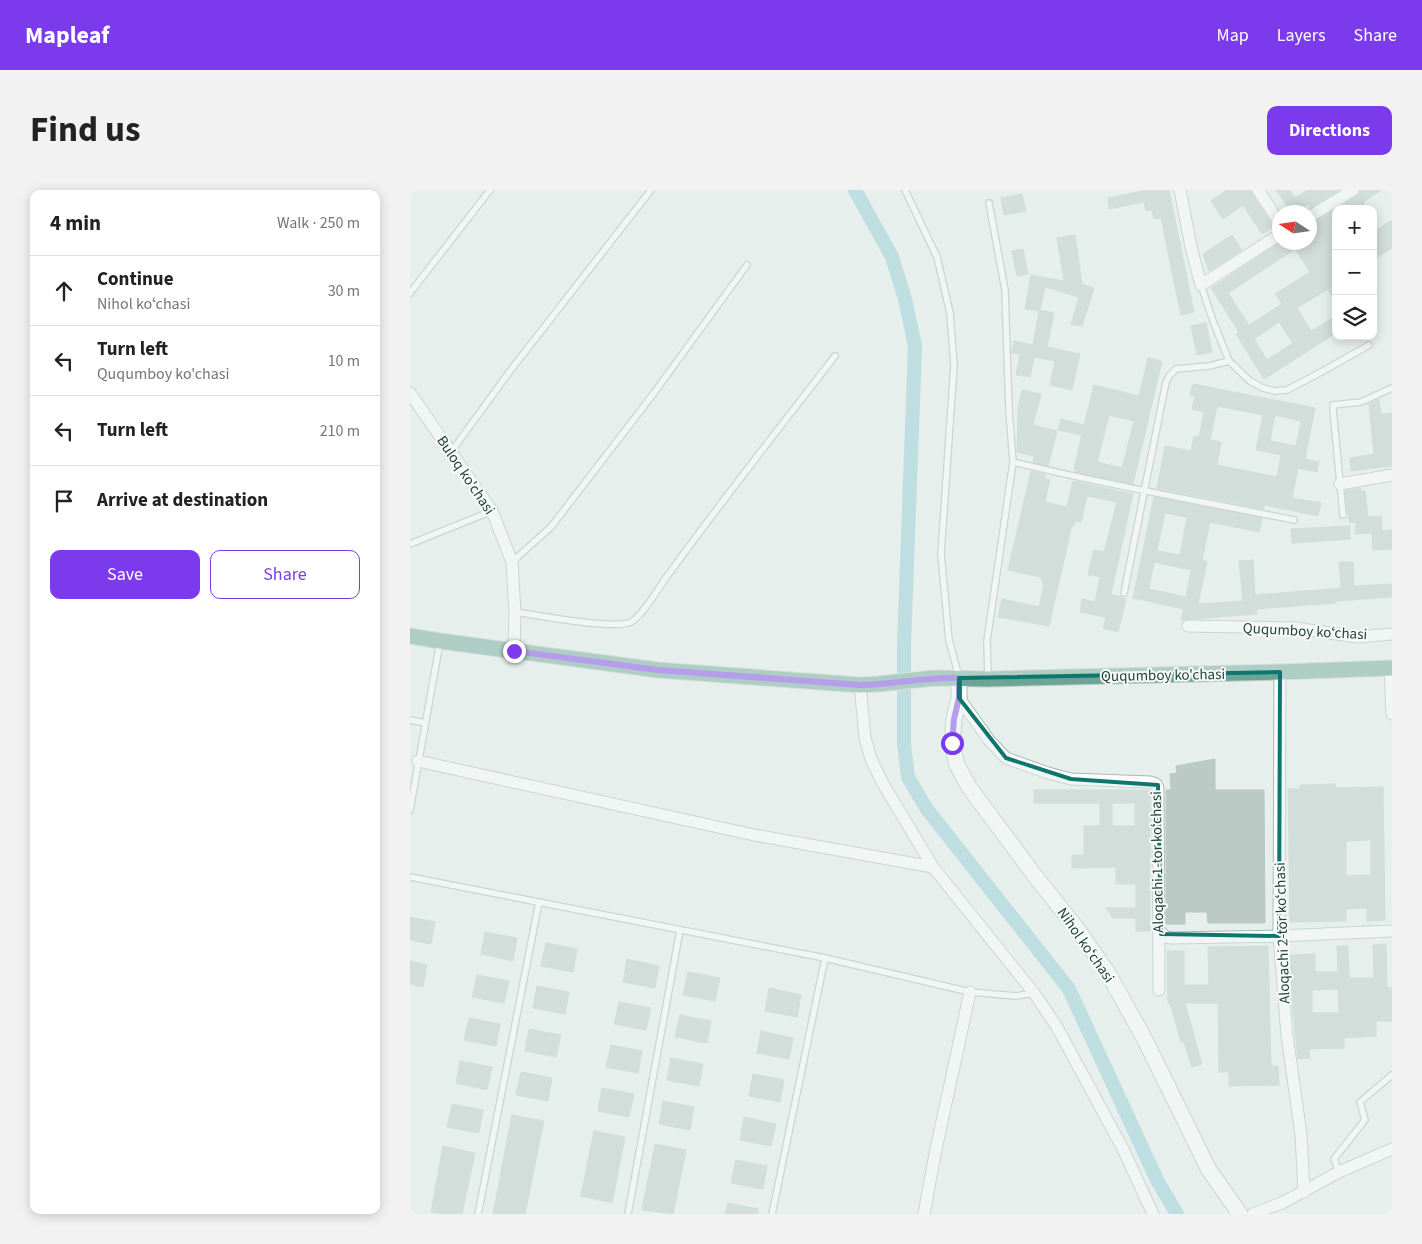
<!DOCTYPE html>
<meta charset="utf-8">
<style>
:root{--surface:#fff;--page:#f2f2f2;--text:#222;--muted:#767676;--line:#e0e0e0;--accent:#7c3aed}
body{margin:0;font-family:"Source Sans 3",sans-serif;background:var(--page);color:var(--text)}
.controls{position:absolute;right:15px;top:15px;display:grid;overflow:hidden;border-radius:10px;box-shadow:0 2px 12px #0003}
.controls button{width:45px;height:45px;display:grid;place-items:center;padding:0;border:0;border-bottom:1px solid var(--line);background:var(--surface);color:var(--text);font:25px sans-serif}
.compass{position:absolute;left:862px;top:15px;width:45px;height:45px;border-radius:50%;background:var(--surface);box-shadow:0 2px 12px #0003;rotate:282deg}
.stop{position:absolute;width:15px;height:15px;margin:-11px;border:4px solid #7c3aed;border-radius:50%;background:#fff}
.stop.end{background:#7c3aed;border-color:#fff;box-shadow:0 1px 5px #0008}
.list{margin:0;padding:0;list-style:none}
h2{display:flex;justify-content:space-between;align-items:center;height:65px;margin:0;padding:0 20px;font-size:21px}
h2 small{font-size:16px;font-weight:400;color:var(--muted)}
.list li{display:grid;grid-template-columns:32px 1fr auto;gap:15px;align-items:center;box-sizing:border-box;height:70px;padding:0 20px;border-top:1px solid var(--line)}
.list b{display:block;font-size:19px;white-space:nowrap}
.list p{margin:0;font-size:16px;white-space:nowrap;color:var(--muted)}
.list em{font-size:16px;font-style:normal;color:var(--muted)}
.actions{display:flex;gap:10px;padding:15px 20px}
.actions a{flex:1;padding:11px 0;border:1px solid var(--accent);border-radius:10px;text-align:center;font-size:18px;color:var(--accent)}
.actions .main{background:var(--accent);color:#fff}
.icon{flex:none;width:28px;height:28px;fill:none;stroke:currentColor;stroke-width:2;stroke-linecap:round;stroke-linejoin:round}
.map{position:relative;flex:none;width:982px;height:1024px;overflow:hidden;border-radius:10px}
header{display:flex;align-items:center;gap:30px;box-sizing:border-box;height:70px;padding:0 25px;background:var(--accent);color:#fff}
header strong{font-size:24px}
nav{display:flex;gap:28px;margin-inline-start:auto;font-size:18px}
.intro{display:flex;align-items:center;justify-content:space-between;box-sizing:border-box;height:120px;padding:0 30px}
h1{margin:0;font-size:35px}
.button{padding:12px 22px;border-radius:10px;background:var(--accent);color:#fff;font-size:18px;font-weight:700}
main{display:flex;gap:30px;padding:0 30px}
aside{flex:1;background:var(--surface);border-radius:10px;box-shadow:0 2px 12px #0003}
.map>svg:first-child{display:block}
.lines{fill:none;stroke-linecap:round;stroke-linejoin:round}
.canal{stroke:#8ec9d4;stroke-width:14}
.building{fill:#bbcac4;stroke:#b8c9c2;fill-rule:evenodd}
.service-casing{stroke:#a8b8b2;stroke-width:8}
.minor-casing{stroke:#a8b8b2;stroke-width:13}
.secondary-casing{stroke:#a4bbb3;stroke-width:17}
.primary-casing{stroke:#c2cac8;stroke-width:17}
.service{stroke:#fff;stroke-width:5.5}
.minor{stroke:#fff;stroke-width:11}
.secondary{stroke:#fff;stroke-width:15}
.primary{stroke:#6aa596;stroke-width:15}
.route{stroke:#7c3aed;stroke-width:6}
.marked{fill:none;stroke:#0f766e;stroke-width:4;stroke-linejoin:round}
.labels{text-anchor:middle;stroke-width:4;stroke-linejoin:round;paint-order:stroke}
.street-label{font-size:15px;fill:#24423a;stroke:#f7fbf9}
</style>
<header>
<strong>Mapleaf</strong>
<nav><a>Map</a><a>Layers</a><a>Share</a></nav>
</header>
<div class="intro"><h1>Find us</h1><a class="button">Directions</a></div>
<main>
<aside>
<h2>4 min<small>Walk · 250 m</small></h2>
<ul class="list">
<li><svg class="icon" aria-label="ahead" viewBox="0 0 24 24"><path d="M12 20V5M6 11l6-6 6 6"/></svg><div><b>Continue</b><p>Nihol koʻchasi</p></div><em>30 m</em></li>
<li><svg class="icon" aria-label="left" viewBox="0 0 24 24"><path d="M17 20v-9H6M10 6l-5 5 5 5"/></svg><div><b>Turn left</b><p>Ququmboy ko'chasi</p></div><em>10 m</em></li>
<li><svg class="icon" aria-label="left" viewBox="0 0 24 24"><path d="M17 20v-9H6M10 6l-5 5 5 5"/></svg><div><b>Turn left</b></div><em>210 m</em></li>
<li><svg class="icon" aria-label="arrive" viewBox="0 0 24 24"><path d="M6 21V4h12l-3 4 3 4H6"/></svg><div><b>Arrive at destination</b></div></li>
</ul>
<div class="actions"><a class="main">Save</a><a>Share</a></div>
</aside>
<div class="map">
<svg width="982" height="1024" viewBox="0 0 982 1024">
<rect width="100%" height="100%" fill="#e6efeb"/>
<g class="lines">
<!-- canal -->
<path class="canal" d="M445,0L482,67L495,109L505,156L494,455V554L498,587L516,618L659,799L747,990L767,1024"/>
</g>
<!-- building -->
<g class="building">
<path d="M738,0H759L784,122L771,125L751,28L744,29L742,20L736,21L734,12L699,19L698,8Z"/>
<path d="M817,0H840L863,37L852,44L833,15L813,29L801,11Z"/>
<path d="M866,0H880L885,8L898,0H929L900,18V13L885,22H881Z"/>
<path d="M950,0H971L953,12L957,19H927L947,6Z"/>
<path d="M612,4L616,21L594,25L591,8Z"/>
<path d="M926,19V34L920,38L926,47V112L918,99L887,118L901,141L926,126V143L854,189L826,144L829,142L801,98L871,52H900V34ZM885,59L900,82L865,104L872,114L839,135L818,103ZM869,132L883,153L857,170L844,149Z"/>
<path d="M982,30V58L963,70V42Z"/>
<path d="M665,45L672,94L684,98L672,136L661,134L669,107L635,97L630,120L644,123L637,157L670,164L662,200L640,195L645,171L624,167L620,187L606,185L610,164L602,163V161L604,151L623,155L629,121L615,119L621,85L654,91L647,48Z"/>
<path d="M822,45L832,60L799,81L793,64Z"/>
<path d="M613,59L618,84L607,86L602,61Z"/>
<path d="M796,133L802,162L787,165L781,136Z"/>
<path d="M738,168L752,171L723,294L665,282L666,280L664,279L672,245L648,240L651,229L674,235L684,195L729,206ZM699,225L724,231L712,278L687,272Z"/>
<path d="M783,194L905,218L895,269L909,272L907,282L888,278L882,308L911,313L908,326L854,315V319L747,298L755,256L781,261L784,246L789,247L794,222L782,219L785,206L780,205ZM807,216L853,225L846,260L871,265L867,287L807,275L811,252L800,250ZM865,225L891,231L886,256L860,251Z"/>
<path d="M612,200L631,204L623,235L647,241L638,276L623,272L624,266L607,262L608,220Z"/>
<path d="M969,209L971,224L982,223V276L941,281L940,268L964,264L959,214Z"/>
<path d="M621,281L636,285L635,289L640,290L635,312L657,317L663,291L723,304L701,404L716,409L708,442L693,438L696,427L670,422L672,409L685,412L690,387L678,385L680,374L684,360L694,362L707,312L677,306L671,332L666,331L661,339L639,436L588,427L592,409L629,417L634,395L630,387L598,380Z"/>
<path d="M950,298L951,301H955L958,327L971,326L972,341L982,340V359L963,360L962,343L945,344L946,333L939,332L935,301Z"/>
<path d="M744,307L852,328L849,342L800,332L792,370L797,371L788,414L833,411L829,371L843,370L845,405L931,398L929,372H943L944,396L982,394V407L926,411V413L846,419L847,424L771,430L774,419L723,408ZM755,323L777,327L770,365L747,361ZM744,372L781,380L776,407L739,399Z"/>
<path d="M940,336V349L882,353L881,339Z"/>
<path d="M805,569V600H854L855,733H798L797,722H775V734H756V600H761L760,584L767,583L766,576Z"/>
<path d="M925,594L926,598L973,597L975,730L957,731V718L936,719V731L880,732L878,599H890V595ZM961,650V685L936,686V651Z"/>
<path d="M624,600H740V741H726V728H703L696,718H726V694H706V677L662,678V665H674V636H690V613H624ZM702,613H725V636H702Z"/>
<path d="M0,727L25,732L21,754L0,750Z"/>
<path d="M75,742L107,748L103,771L71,764Z"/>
<path d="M136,753L167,759L163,782L131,776Z"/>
<path d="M976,754L977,798H982V831H966V846L934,848V858L899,859L900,868L888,869L882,811L880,765L905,764V782H928L927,756H938L939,788H964L963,755ZM928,799L929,823H902V800Z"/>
<path d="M858,756L861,876H868L869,895L819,896V882H809L808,813H775L792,874L782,877L774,852H771L760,813H758L757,761H774V795H799L798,757Z"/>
<path d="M217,769L249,776L245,798L213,792Z"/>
<path d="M0,771L17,775L13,797L0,794Z"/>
<path d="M278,782L310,788L305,811L273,805Z"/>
<path d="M67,785L99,791L94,813L62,807Z"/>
<path d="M127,796L159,802L155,824L123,818Z"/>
<path d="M359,798L391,805L387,827L355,821Z"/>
<path d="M209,812L241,818L236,840L204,834Z"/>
<path d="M270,825L301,831L297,853L265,847Z"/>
<path d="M59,828L90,834L86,856L54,850Z"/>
<path d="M119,839L151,845L146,867L115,861Z"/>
<path d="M351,841L383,848L379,869L347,863Z"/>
<path d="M201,855L232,861L228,883L196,877Z"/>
<path d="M261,868L293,874L289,896L257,890Z"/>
<path d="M50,871L82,877L77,900L46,893Z"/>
<path d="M111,882L142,888L138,911L106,905Z"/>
<path d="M343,884L374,890L370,912L339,906Z"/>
<path d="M192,898L224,904L219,927L188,921Z"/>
<path d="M253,911L284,917L280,940L249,934Z"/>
<path d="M42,914L73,920L69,943L37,937Z"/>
<path d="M102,925L134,931L129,954L115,1024H83Z"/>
<path d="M334,927L366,934L361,956L330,950Z"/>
<path d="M184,941L215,947L202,1013L171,1006Z"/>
<path d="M245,954L276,960L263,1024L232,1020Z"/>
<path d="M33,956L65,963L52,1024H31L21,1022Z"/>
<path d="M326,970L357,976L353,999L321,993Z"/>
<path d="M318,1013L348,1019V1024H315Z"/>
</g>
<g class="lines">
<!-- service casing -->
<g class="service-casing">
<g id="service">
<path d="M495,0L527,67L540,123L544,175L531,364L539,450L549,487"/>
<path d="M791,95L803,131L819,171L840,191L853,198L864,201L877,200L915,180L959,155"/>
<path d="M0,103L80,0"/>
<path d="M41,262L100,181L241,0"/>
<path d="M603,272C696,295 790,311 884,330"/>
<path d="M933,325L923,219V215L951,212L982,198"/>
<path d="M0,354L82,321"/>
<path d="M102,372L141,337L244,203L337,75"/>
<path d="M714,403L756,192L760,185L766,179L799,176L819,171"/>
<path d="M105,422C127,425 204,440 221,432C234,425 251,393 261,381C314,308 370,237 425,166"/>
<path d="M578,487L577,451L603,272L599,221L595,100L579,13"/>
<path d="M0,530L15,533"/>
<path d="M0,620L30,452"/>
<path d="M0,687L415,768L560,802L606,806L623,803"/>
<path d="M929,982L924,969L955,930L950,912L982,885"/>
<path d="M68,1024L129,712"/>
<path d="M218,1024L270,740"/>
<path d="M362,1024L415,768"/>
</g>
</g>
<!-- minor casing -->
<g class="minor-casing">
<g id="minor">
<path d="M770,0L781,57L791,95L869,45"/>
<path d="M848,0L869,32"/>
<path d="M899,27L943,0"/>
<path d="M0,203L82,321L102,372L105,422L104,461"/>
<path d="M930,294L982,285"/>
<path d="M778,436L885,438L948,447L982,444"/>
<path d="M980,478L982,524"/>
<path d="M870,482L869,746L877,845L891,945L894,1002"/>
<path d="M450,495L455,548L461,569L472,592L523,677L624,803L647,837L713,959L743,1024"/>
<path d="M549,508L579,550L596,568L638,583L661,589L740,592L746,594L748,598V610L749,800"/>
<path d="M8,571L344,645L523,677"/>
<path d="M749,741L756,747L762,748L869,746L982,741"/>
<path d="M514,1024L525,964L560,802"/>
<path d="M843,1024L874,1012L929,982L982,959"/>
</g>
</g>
<!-- secondary casing -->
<g class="secondary-casing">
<path id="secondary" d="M549,488V508L544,529L542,553L547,575L559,597L625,686L668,740L698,783L734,848L799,980L830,1024"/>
</g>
<!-- primary casing -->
<g class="primary-casing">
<path id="primary" d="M0,446L30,451L248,480L450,495L468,494L524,488L578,489L870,482L982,478"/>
</g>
<!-- service -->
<use href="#service" class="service"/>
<!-- minor -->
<use href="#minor" class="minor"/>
<!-- secondary -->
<use href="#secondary" class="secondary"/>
<!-- primary -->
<use href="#primary" class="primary"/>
</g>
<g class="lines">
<!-- route -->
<path class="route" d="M104,461L248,480L450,495C484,494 516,487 549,488V508L544,529L542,553"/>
</g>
<!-- marked area -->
<path d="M0 0H982V1024H0ZM870,482L869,746L751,744L748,595L661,589L596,568L549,508V488Z" fill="#e6efeb" fill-opacity=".55" fill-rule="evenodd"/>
<path class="marked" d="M870,482L869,746L751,744L748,595L661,589L596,568L549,508V488Z"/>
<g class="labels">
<!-- street labels -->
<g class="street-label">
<text transform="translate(56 285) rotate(56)" y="5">Buloq ko'chasi</text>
<text transform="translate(895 441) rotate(3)" y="5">Ququmboy koʻchasi</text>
<text transform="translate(753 485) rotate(-1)" y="5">Ququmboy ko'chasi</text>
<text transform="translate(747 672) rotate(-91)" y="5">Aloqachi 1-tor koʻchasi</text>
<text transform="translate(872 743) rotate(-92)" y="5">Aloqachi 2-tor koʻchasi</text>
<text transform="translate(676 755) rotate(55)" y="5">Nihol koʻchasi</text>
</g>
</g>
</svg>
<div class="controls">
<button>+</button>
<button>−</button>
<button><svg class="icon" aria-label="layers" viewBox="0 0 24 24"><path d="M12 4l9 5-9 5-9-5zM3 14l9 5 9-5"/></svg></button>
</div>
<svg class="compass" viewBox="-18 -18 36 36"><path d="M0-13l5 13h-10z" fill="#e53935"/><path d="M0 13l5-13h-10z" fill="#767676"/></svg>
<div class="stop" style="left:542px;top:553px"></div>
<div class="stop end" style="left:104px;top:461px"></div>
</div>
</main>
